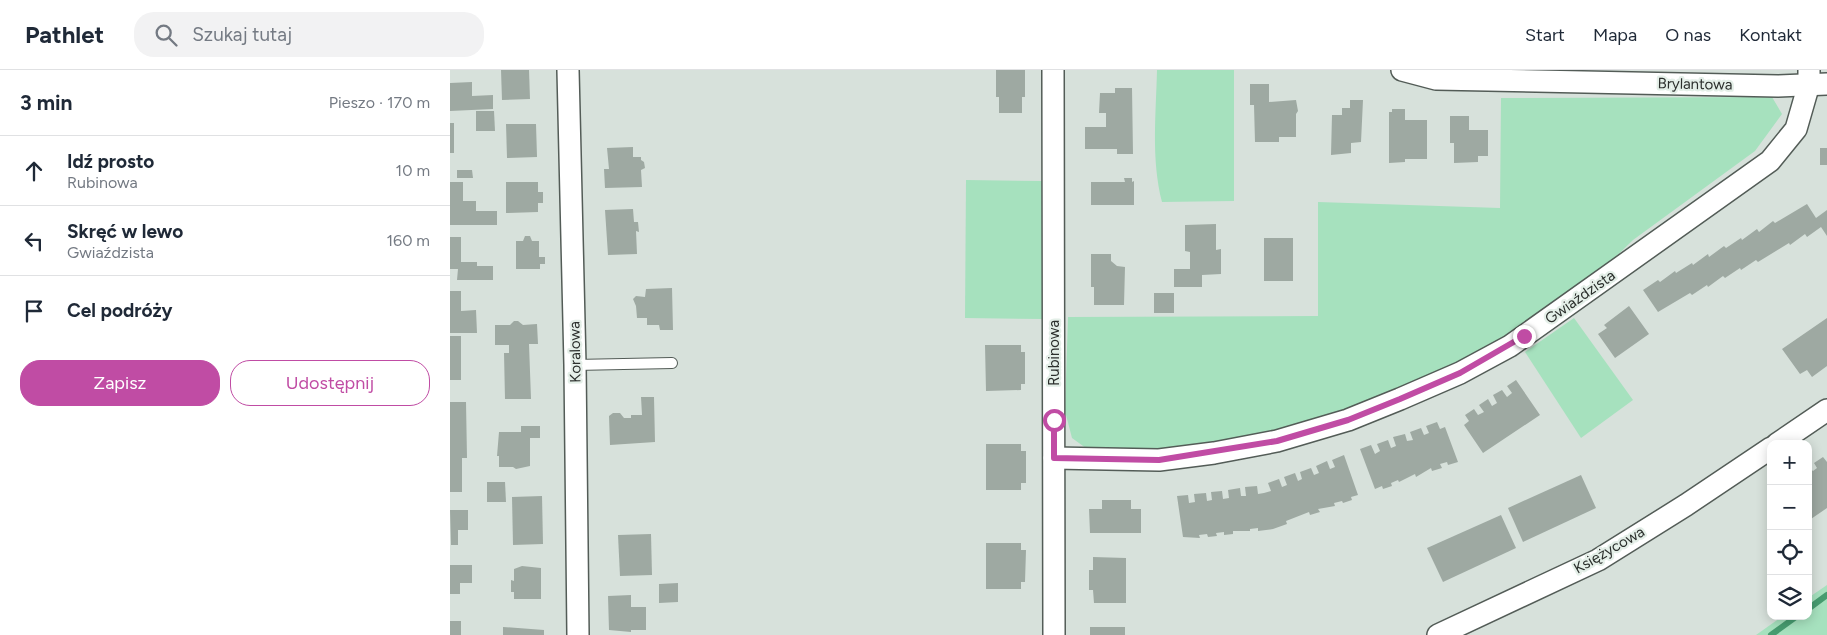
<!DOCTYPE html>
<html lang="pl">
<meta charset="utf-8">
<style>
:root{--surface:#fff;--page:#f2f2f3;--text:#1f2937;--muted:#747a83;--line:#e0e1e3;--accent:#c04ca4}
body{margin:0;font-family:Figtree,sans-serif;background:var(--page);color:var(--text)}
.controls{position:absolute;right:15px;bottom:15px;display:grid;overflow:hidden;border-radius:10px;box-shadow:0 2px 12px #0003}
.controls button{width:45px;height:45px;display:grid;place-items:center;padding:0;border:0;border-bottom:1px solid var(--line);background:var(--surface);color:var(--text);font:25px sans-serif}
.stop{position:absolute;width:15px;height:15px;margin:-11px;border:4px solid #c04ca4;border-radius:50%;background:#fff}
.stop.end{background:#c04ca4;border-color:#fff;box-shadow:0 1px 5px #0008}
.list{margin:0;padding:0;list-style:none}
h2{display:flex;justify-content:space-between;align-items:center;height:65px;margin:0;padding:0 20px;font-size:21px}
h2 small{font-size:16px;font-weight:400;color:var(--muted)}
.list li{display:grid;grid-template-columns:32px 1fr auto;gap:15px;align-items:center;box-sizing:border-box;height:70px;padding:0 20px;border-top:1px solid var(--line)}
.list b{display:block;font-size:19px;white-space:nowrap}
.list p{margin:0;font-size:16px;white-space:nowrap;color:var(--muted)}
.list em{font-size:16px;font-style:normal;color:var(--muted)}
.actions{display:flex;gap:10px;padding:15px 20px}
.actions a{flex:1;padding:11px 0;border:1px solid var(--accent);border-radius:20px;text-align:center;font-size:18px;color:var(--accent)}
.actions .main{background:var(--accent);color:#fff}
.icon{flex:none;width:28px;height:28px;fill:none;stroke:currentColor;stroke-width:2;stroke-linecap:round;stroke-linejoin:round}
.map{position:relative;flex:none;width:1377px;height:565px;overflow:hidden}
header{display:flex;align-items:center;gap:30px;box-sizing:border-box;height:70px;padding:0 25px;background:var(--surface);border-bottom:1px solid var(--line)}
header strong{font-size:24px}
nav{display:flex;gap:28px;margin-inline-start:auto;font-size:18px}
.search{width:350px;height:45px;background:var(--page);display:flex;align-items:center;gap:12px;box-sizing:border-box;padding:0 18px;border-radius:20px;color:var(--muted);font-size:19px}
main{display:flex}
aside{flex:1;background:var(--surface)}
.map>svg:first-child{display:block}
.green{fill:#a6e1be}
.lines{fill:none;stroke-linecap:round;stroke-linejoin:round}
.stream{stroke:#479c70;stroke-width:6}
.building{fill:#9ea9a2}
.lane-casing{stroke:#535c57;stroke-width:12}
.street-casing{stroke:#535c57;stroke-width:24}
.lane{stroke:#fff;stroke-width:10}
.street{stroke:#fff;stroke-width:21}
.route{stroke:#c04ca4;stroke-width:6}
.labels{text-anchor:middle;stroke-width:4.5;stroke-linejoin:round;paint-order:stroke}
.street-label{font-size:15px;fill:#2b2f2c;stroke:#e4efe8}
</style>
<header>
<strong>Pathlet</strong>
<div class="search"><svg class="icon" aria-label="search" viewBox="0 0 24 24"><circle cx="10" cy="10" r="6"/><path d="M15 15l6 6"/></svg>Szukaj tutaj</div>
<nav><a>Start</a><a>Mapa</a><a>O nas</a><a>Kontakt</a></nav>
</header>
<main>
<aside>
<h2>3 min<small>Pieszo · 170 m</small></h2>
<ul class="list">
<li><svg class="icon" aria-label="ahead" viewBox="0 0 24 24"><path d="M12 20V5M6 11l6-6 6 6"/></svg><div><b>Idź prosto</b><p>Rubinowa</p></div><em>10 m</em></li>
<li><svg class="icon" aria-label="left" viewBox="0 0 24 24"><path d="M17 20v-9H6M10 6l-5 5 5 5"/></svg><div><b>Skręć w lewo</b><p>Gwiaździsta</p></div><em>160 m</em></li>
<li><svg class="icon" aria-label="arrive" viewBox="0 0 24 24"><path d="M6 21V4h12l-3 4 3 4H6"/></svg><div><b>Cel podróży</b></div></li>
</ul>
<div class="actions"><a class="main">Zapisz</a><a>Udostępnij</a></div>
</aside>
<div class="map">
<svg width="1377" height="565" viewBox="0 0 1377 565">
<rect width="100%" height="100%" fill="#d7e1db"/>
<!-- green -->
<g class="green">
<path d="M707,0H784V131L712,132C701,89 706,44 707,0Z"/>
<path d="M1322,27L1332,44L1305,81L1183,170L1144,208L1040,277L938,326L846,356L770,376L701,381H640L622,368L615,341L618,247L868,246V132L1050,138L1051,28Z"/>
<path d="M516,110L593,111V249L515,248Z"/>
<path d="M1124,248L1183,330L1131,368L1075,282Z"/>
<path d="M1377,515V565H1306L1333,546H1358V528Z"/>
</g>
<g class="lines">
<!-- stream -->
<g class="stream">
<path d="M1358,539L1377,525"/>
<path d="M1321,565L1347,546"/>
</g>
</g>
<!-- building -->
<g class="building">
<path d="M51,0H79L80,29L52,30Z"/>
<path d="M546,0H575V27H572V43H549V27H546Z"/>
<path d="M22,12V26L43,25V39L0,41V13Z"/>
<path d="M800,14H819V32L846,30L848,41L846,44V67H829V72H805L804,35H800Z"/>
<path d="M665,18H682L683,84H667V79H635V57H656V43H649L650,23H665Z"/>
<path d="M900,30H913L911,72L901,73V83L881,85L882,45H892V38H900Z"/>
<path d="M942,39H955V50H977V89H955V92L939,93V42H942Z"/>
<path d="M26,41H44L45,61H26Z"/>
<path d="M1000,46H1019V60H1038V86H1028V92L1004,93V73H1000Z"/>
<rect x="0" y="53" width="4" height="30"/>
<path d="M56,54H86L87,87L57,88Z"/>
<path d="M183,77V87H191V90L194,92L195,98L191,100L192,117L155,118L154,99H159L157,78Z"/>
<rect x="1370" y="78" width="7" height="17"/>
<path d="M7,100H22L23,108H7Z"/>
<path d="M674,108H682V112L684,111V135H641V112H675Z"/>
<path d="M0,112H13V131H26V141H47V155H0Z"/>
<path d="M56,112H88V122H93V133H88V142L56,143Z"/>
<path d="M1357,134L1366,148L1377,140V166L1371,157L1357,167L1355,164L1340,175L1339,173L1308,192L1306,190L1291,200L1290,198L1275,208L1273,206L1258,217L1257,215L1242,225L1240,223L1208,242L1193,220L1208,210L1210,212L1225,201L1226,203L1242,193L1243,195L1258,184L1259,187L1274,176L1276,178L1291,168L1292,170L1307,159L1309,162L1323,151L1325,153Z"/>
<path d="M183,139L184,152H188L189,162L186,161L187,184L158,185L155,140Z"/>
<path d="M766,154V180L771,179V204L752,205V217H724V199H740V182L735,181V155Z"/>
<path d="M75,166H80L82,171H89V187H95V194H90V199H66V171H73Z"/>
<path d="M0,167H11V192H27V196H43V210H7L8,199H0Z"/>
<rect x="814" y="168" width="29" height="43"/>
<path d="M641,184H661V191L667,196L675,197L674,235H644V217H641Z"/>
<path d="M222,218L223,260H210L209,255H197V248H187L186,236L183,229L186,226L195,227L196,219Z"/>
<path d="M0,221H11V241L26,240L27,263H0Z"/>
<rect x="704" y="223" width="20" height="20"/>
<path d="M1179,236L1199,264L1165,288L1148,264L1157,258L1154,255Z"/>
<path d="M1377,248V296L1362,307L1357,300L1350,304L1332,279Z"/>
<path d="M64,251H68L73,255L87,254L88,274H79L81,329H55L54,283H59V275H45V255H60Z"/>
<rect x="0" y="266" width="11" height="44"/>
<path d="M535,275H571V282H575V314H571V320L536,321Z"/>
<path d="M1066,310L1090,345L1033,383L1014,355L1019,351L1015,345L1024,339L1028,345L1034,342L1029,335L1038,329L1042,336L1047,333L1043,325L1052,320L1057,327L1062,323L1057,316Z"/>
<path d="M191,327H204L205,372L160,375L159,346L163,343H170L174,348H181V345H192Z"/>
<path d="M0,332H16L17,388H12V422H0Z"/>
<path d="M987,352L990,359L995,357L1008,392L998,395L997,392L990,394L992,398L982,401L981,398L966,407L965,404L949,412L948,410L941,413L942,416L933,419L932,416L925,419L910,379L921,375L925,384L930,381L927,374L938,370L941,378L946,376L943,367L955,364L957,371L963,370L960,362L971,358L974,365L979,363L976,356Z"/>
<path d="M71,356H90V368H80V396L66,399L63,397H49V386H47L49,362H71Z"/>
<path d="M536,374H571V381H576V413H571V420H536Z"/>
<path d="M894,385L908,425L901,427L902,430L893,433L892,431L884,433L885,436L868,439L870,442L860,445L859,442L836,451L837,454L823,459L808,461V458L800,459V461H783V464L774,465V462L766,463L767,466L758,467L757,464L749,465L750,468L733,467L727,426L738,425L739,433L745,432L744,424L756,423L757,431L762,430L761,422L772,421L773,429L779,428L778,420L790,418L791,426H796L795,417L807,416L808,424L814,423L821,421L818,413L829,409L832,417L837,415L834,407L845,403L848,411L852,409L850,402L861,398L864,405L869,403L866,396L877,391L880,399L885,397L882,390Z"/>
<path d="M1373,387L1377,392V438L1358,451V397L1363,401L1367,398L1364,393Z"/>
<path d="M1131,405L1146,438L1073,472L1058,438Z"/>
<path d="M37,412H55L56,432H37Z"/>
<path d="M92,426L93,474L63,475L62,427Z"/>
<path d="M652,430H681V439H691V463H640L639,439H652Z"/>
<path d="M0,440H18V460H8V475H1Z"/>
<path d="M1051,445L1066,478L993,512L977,478Z"/>
<path d="M201,464L202,505L170,506L168,465Z"/>
<path d="M536,473H571V480H576L575,512H571V519H536Z"/>
<path d="M643,487L676,488V533H644L643,520H639V500H643Z"/>
<path d="M0,495H22V513H10V524H0Z"/>
<path d="M72,496L91,498V529H64V522H61V510L64,511V499Z"/>
<path d="M228,513V532L209,533V514Z"/>
<path d="M181,525V537H196V560H181V562L159,560L158,526Z"/>
<rect x="0" y="551" width="11" height="14"/>
<path d="M53,557L94,560V565H53Z"/>
<rect x="640" y="557" width="35" height="8"/>
</g>
<g class="lines">
<!-- lane casing -->
<g class="lane-casing">
<path id="lane" d="M125,295L222,293"/>
</g>
<!-- street casing -->
<g class="street-casing">
<g id="street">
<path d="M118,0L125,295L128,565"/>
<path d="M603,0L604,565"/>
<path d="M952,0L986,9L1328,16L1377,14"/>
<path d="M1327,374L1377,340"/>
<path d="M604,388L709,390L764,383L827,371L898,350L950,329L1010,303L1060,276L1320,91L1346,59L1359,14V0"/>
<path d="M988,565L1148,490L1236,435L1321,378"/>
</g>
</g>
<!-- lane -->
<use href="#lane" class="lane"/>
<!-- street -->
<use href="#street" class="street"/>
</g>
<g class="lines">
<!-- route -->
<path class="route" d="M604,350V388L709,390L827,371L898,350L950,329L1010,303L1074,266"/>
</g>
<g class="labels">
<!-- street labels -->
<g class="street-label">
<text transform="translate(1245 14) rotate(1)" y="5">Brylantowa</text>
<text transform="translate(1130 227) rotate(-35)" y="5">Gwiaździsta</text>
<text transform="translate(125 282) rotate(-91)" y="5">Koralowa</text>
<text transform="translate(604 283) rotate(-90)" y="5">Rubinowa</text>
<text transform="translate(1159 480) rotate(-30)" y="5">Księżycowa</text>
</g>
</g>
</svg>
<div class="controls">
<button>+</button>
<button>−</button>
<button><svg class="icon" aria-label="locate" viewBox="0 0 24 24"><circle cx="12" cy="12" r="6"/><path d="M12 2v4M12 18v4M2 12h4M18 12h4"/></svg></button>
<button><svg class="icon" aria-label="layers" viewBox="0 0 24 24"><path d="M12 4l9 5-9 5-9-5zM3 14l9 5 9-5"/></svg></button>
</div>
<div class="stop" style="left:604px;top:350px"></div>
<div class="stop end" style="left:1074px;top:266px"></div>
</div>
</main>
